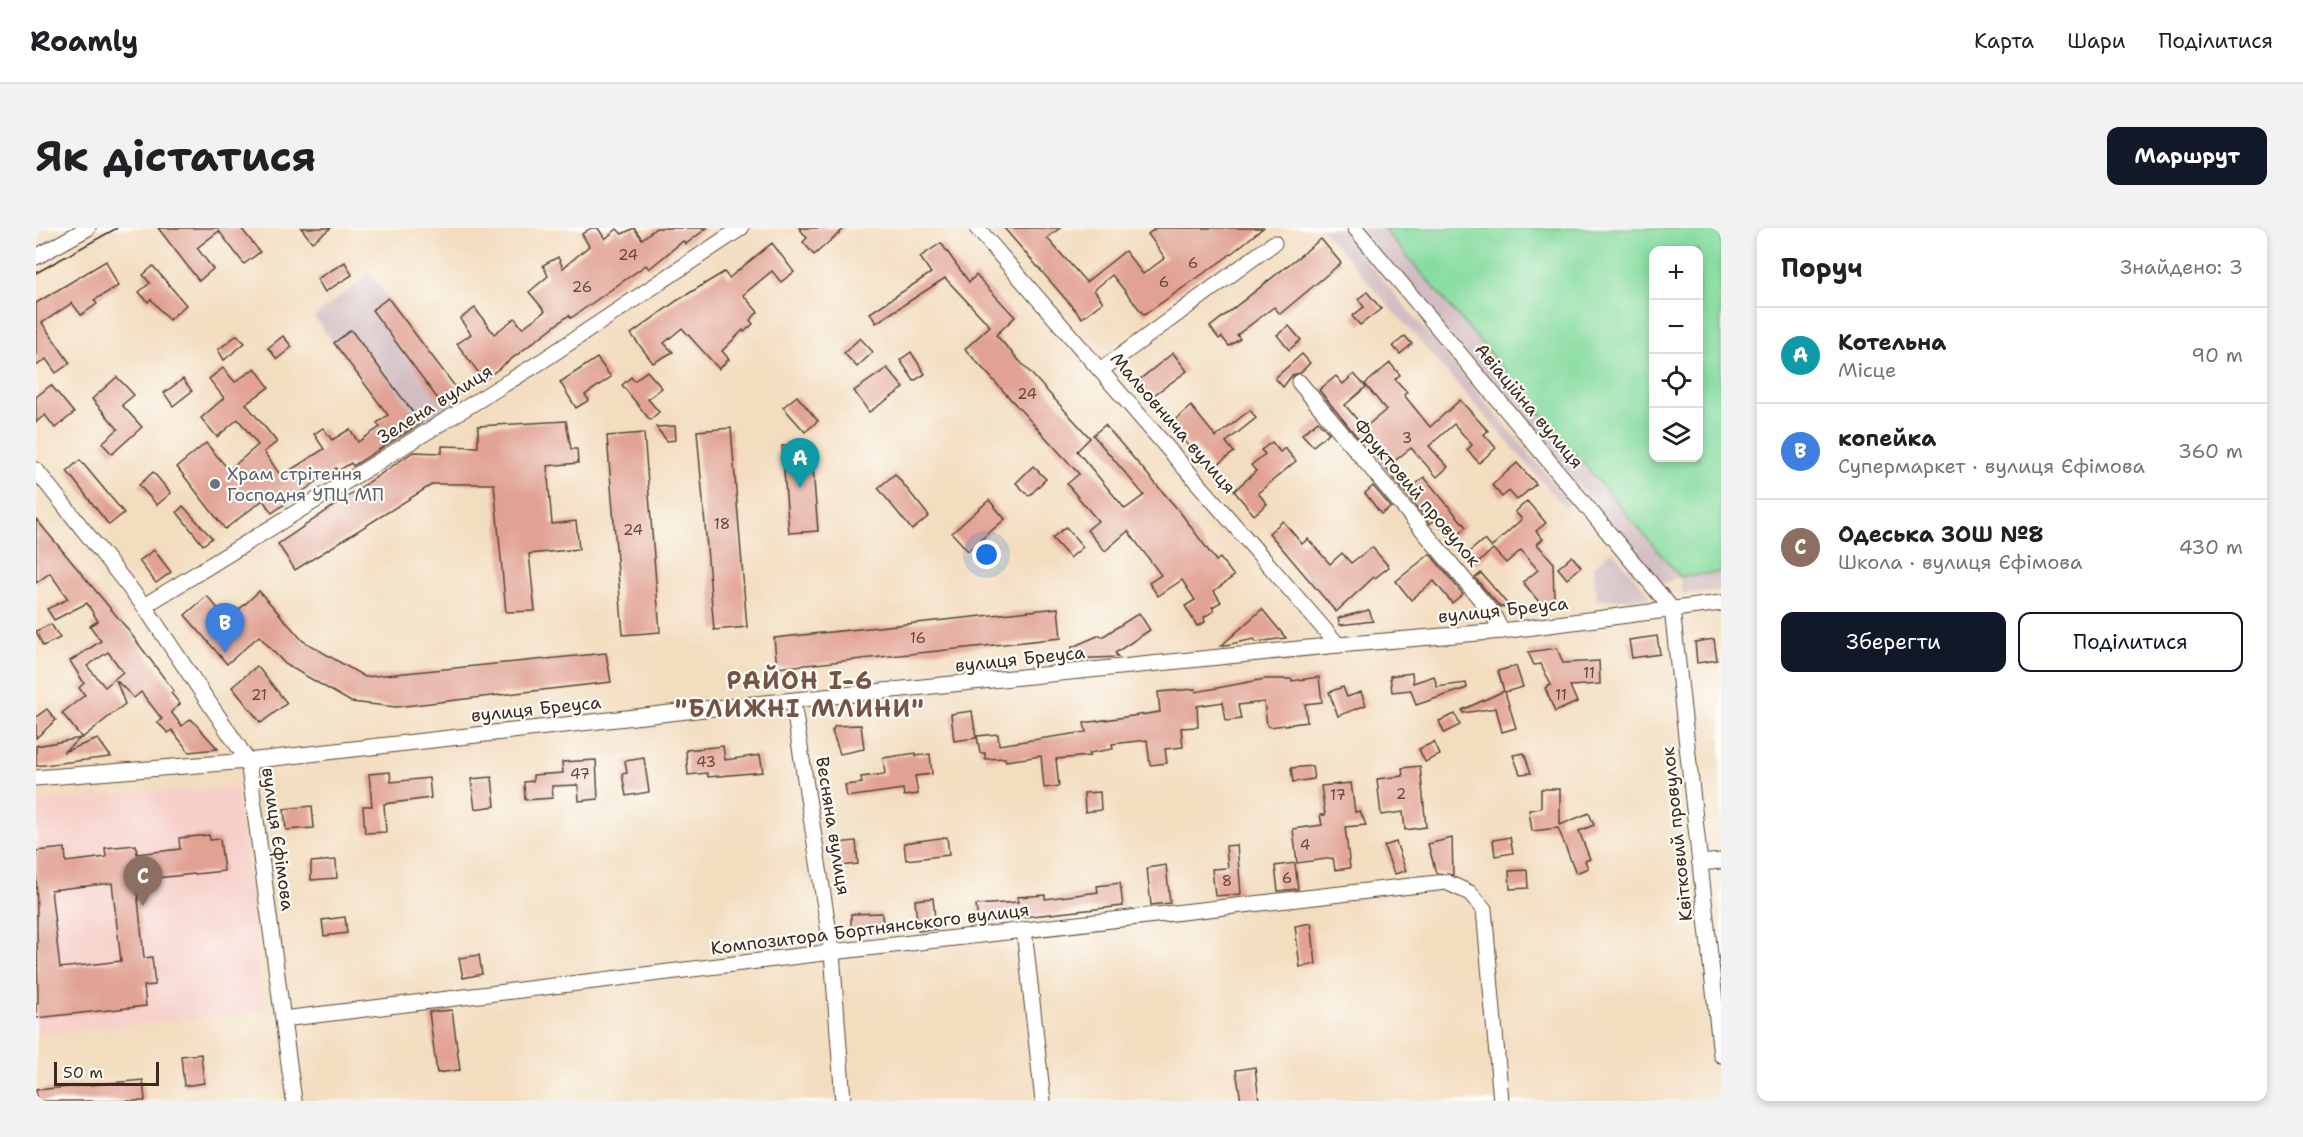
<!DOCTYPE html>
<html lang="uk">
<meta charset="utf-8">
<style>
:root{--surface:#fff;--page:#f2f2f2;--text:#202124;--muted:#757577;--line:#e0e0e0;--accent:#111827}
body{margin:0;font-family:"Shantell Sans",sans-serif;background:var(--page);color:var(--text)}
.controls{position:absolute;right:18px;top:18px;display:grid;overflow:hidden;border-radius:12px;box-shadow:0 3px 9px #0003}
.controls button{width:54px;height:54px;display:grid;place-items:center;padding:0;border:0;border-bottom:2px solid var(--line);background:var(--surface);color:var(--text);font:30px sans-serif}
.scale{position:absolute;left:18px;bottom:15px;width:105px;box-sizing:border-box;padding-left:6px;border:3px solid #3b2a1e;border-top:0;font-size:16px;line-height:21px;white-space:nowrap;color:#3b2a1e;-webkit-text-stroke:4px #fdfcf7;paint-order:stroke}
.you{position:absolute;left:951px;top:327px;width:21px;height:21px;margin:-15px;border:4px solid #fff;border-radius:50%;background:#1a73e8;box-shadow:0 0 0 9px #1a73e833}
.badge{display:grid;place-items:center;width:39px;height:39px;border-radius:50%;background:var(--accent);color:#fff;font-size:20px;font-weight:700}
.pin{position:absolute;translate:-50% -50px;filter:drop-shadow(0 2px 3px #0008)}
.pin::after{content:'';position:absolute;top:32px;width:21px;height:18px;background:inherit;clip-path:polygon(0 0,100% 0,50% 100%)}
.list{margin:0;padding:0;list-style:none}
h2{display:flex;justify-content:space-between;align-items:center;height:78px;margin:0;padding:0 24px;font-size:26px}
h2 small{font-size:20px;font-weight:400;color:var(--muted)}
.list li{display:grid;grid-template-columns:39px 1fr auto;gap:18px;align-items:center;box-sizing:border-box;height:96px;padding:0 24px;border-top:2px solid var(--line)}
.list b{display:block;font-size:22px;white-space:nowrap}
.list p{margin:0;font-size:20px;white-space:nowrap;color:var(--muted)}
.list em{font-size:20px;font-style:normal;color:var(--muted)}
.actions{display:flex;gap:12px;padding:18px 24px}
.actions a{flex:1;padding:14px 0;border:2px solid var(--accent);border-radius:12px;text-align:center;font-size:21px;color:var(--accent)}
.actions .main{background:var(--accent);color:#fff}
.icon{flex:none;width:33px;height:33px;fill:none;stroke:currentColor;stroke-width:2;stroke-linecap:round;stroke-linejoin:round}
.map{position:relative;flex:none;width:1685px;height:873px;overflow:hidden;border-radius:12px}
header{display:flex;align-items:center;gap:36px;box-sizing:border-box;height:84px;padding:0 30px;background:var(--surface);border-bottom:2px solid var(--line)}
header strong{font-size:28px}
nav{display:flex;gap:33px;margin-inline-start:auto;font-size:21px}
.intro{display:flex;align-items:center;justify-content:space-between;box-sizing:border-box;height:144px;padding:0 36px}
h1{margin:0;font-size:42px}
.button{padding:15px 27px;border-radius:12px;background:var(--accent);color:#fff;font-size:21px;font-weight:700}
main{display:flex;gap:36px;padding:0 36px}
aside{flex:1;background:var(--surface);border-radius:12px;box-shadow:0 3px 9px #0003}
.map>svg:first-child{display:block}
.built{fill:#f7d0ca}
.industrial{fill:#d2bec2}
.green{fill:#85dc9f;stroke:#60835e;stroke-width:1.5;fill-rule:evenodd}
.building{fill:#e1a193;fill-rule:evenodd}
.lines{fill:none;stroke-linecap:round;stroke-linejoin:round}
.minor-casing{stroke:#574536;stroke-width:17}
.minor{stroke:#fff;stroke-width:15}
.tram{stroke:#3b2a1e;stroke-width:1.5}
.worship-dot{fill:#6b7280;stroke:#fdfcf7;stroke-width:2}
.labels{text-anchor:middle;stroke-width:4.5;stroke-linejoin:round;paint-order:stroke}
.number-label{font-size:15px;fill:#64483b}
.street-label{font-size:18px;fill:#3b2a1e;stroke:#fdfcf7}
.worship-label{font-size:18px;fill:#5b616d;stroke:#fdfcf7;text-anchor:start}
.district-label{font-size:24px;font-weight:bold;letter-spacing:1.5px;fill:#755447;stroke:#fdfcf7}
</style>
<header>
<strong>Roamly</strong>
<nav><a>Карта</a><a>Шари</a><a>Поділитися</a></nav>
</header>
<div class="intro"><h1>Як дістатися</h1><a class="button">Маршрут</a></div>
<main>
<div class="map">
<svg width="1685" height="873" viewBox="0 0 1685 873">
<rect width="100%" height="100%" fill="#fdfcf7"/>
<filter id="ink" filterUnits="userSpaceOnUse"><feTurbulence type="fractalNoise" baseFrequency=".0167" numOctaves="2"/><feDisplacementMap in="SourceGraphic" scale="12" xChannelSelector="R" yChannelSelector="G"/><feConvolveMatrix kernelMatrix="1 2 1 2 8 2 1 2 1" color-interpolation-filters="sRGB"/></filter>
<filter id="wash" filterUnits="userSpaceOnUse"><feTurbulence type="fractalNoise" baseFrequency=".008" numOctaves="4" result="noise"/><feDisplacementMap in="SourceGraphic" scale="24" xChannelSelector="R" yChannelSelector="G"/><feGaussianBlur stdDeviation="1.35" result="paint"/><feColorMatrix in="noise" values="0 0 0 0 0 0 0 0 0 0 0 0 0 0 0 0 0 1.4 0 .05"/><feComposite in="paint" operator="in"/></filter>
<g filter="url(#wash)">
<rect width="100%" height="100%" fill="#f3ddbf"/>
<!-- built -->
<path class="built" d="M201,558L227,784L0,807V572Z"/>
<!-- industrial -->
<g class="industrial">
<path d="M1285,0H1303L1535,275L1529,280Z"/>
<path d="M1323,0H1347L1644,348L1685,344V362L1646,366L1644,349L1627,356Z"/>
<path d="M334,46L430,173L371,212L278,89Z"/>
<path d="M1576,322L1616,370L1561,372L1557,339Z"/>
</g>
<!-- green -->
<path class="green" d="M1347,0H1685V344L1644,349ZM1618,22H1662V230H1618Z"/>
<g id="blocks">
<!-- building -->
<g class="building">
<path d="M122,0H205L224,24L208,36L183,3L161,20L177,41L163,53Z"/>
<path d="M265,0H295L276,14Z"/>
<path d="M555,0H562L569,11L581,1L586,6L598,0L606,11L620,0H671L650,16L647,13L613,41L610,37L535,90L533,87L448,152L421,116L435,106L424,91L439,80L458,106L479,90L486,100L509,83L493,64L512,48L507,37L522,29L527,40L553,18L546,6Z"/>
<path d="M763,0H809L778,27L767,14L771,10Z"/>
<path d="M968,0H1024L1011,10L1050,54L1089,23L1107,46L1129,30L1112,6L1120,0H1227L1191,29L1108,87L1076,47L1058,62L1067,74L1046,90Z"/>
<path d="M1285,11L1305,35L1244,86L1238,79L1201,107L1204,111L1193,118L1186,109L1183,111L1174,99Z"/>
<path d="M736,15L758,44L745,54L736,43L707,67L722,84L714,92L717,96L708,104L707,102L686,123L693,131L683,141L646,100L628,115L637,124L617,135L595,106L642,72L688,44L693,50Z"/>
<path d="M905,15L933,54L940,47L979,89L960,107L1054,210L1041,223L1089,281L1108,267L1057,207L1069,197L1144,284L1180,333L1184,330L1198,348L1178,363L1185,374L1176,379L1178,383L1168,389L1169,394L1161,398L1149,378L1159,372L1146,352L1122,368L1113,355L1125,347L1092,303L1069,323L1051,302L1062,293L1031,256L1043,246L929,121L954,98L909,50L840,95L834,85L895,45L884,29Z"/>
<path d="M70,33L82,58L58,72L61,76L45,87L36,75L6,95L34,135L20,145L10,131L0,138V75Z"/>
<path d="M309,34L316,47L289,64L281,51Z"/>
<path d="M117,38L150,77L133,92L115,71L112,74L103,64L114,55L107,47Z"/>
<path d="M1331,64L1345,81L1324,97L1316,88L1328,79L1322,71Z"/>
<path d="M352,70L424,165L407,178L336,82Z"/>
<path d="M1253,98L1265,112L1253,122L1241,107Z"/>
<path d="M315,102L385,195L317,238L315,235L302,243L300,240L236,285L227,272L189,301L141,239L170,215L193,242L222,217L202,191L181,209L165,190L188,170L173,151L187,140L199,154L219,140L233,159L210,176L241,214L228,224L245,248L288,221L278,206L287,200L296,212L314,201L322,214L344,199L341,195L352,187L298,115Z"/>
<path d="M201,107L209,115L188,132L182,122Z"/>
<path d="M247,108L256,119L241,131L232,120Z"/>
<path d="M1369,108L1376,116L1364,126L1357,118Z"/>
<path d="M824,110L837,124L821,139L808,125Z"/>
<path d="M875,124L889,146L878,153L864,132Z"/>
<path d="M1137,125L1151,143L1115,169L1103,152Z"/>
<path d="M1266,126L1274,135L1264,145L1256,147L1247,159L1239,150Z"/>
<path d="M561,130L575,149L549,167L553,172L540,180L524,154Z"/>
<path d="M1354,135L1364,147L1359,151L1371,164L1368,167L1394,199L1424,172L1452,203L1448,206L1460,220L1443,235L1431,222L1436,217L1418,196L1393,218L1412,239L1401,249L1375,220L1357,234L1378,258L1388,249L1430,299L1416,312L1399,292L1394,296L1328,213L1326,215L1283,162L1300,148L1307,156L1318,146L1330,159L1309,177L1328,200L1350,182L1329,156Z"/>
<path d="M851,140L868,160L833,184L818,163Z"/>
<path d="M611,143L626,160L612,171L623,184L614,192L586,157L595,149L598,153Z"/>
<path d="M81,149L98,167L86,177L106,199L76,226L66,215L82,201L56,171Z"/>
<path d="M147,151L156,163L137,178L128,165Z"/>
<path d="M15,157L38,185L19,200L9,187L0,194V169Z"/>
<path d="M761,168L782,193L769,204L747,179Z"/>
<path d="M1155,178L1180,209L1214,182L1220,190L1190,214L1198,224L1177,240L1158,216L1154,220L1134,196Z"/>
<path d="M530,193L535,221H541L542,235L511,238L516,296L540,293L543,321L493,326L499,383L470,384L458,256H397L259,342L242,316L377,224L406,225V218L442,219V198Z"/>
<path d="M1282,193L1293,205L1277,218L1266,206Z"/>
<path d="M639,198L640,212L631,213L620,199Z"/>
<path d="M695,200L711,399L678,402L661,203Z"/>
<path d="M608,205L624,404L587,407L571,208Z"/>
<path d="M1236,214L1244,224L1249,220L1260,233L1222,265L1231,276L1218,287L1198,263L1220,243L1215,237L1229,226L1225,222Z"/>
<path d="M775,215L782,303L753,305L746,218Z"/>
<path d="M44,232L88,285L73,297L31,243Z"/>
<path d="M1481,235L1500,256L1481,272L1473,263L1466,269L1456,257Z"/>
<path d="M997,238L1010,251L993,268L980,255Z"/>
<path d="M117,244L135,265L121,277L103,257Z"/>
<path d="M859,246L893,288L876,302L842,260Z"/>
<path d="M1337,258L1355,279L1345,286L1329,265Z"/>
<path d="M953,272L969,291L932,323L916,305Z"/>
<path d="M1491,273L1510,295L1500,303L1507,311L1501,316L1517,334L1518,371L1503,374L1487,354L1502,342L1485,322L1470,335L1457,321L1440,337L1431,326L1446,313H1450L1455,319L1486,291L1479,284Z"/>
<path d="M147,278L176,310L167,317L141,284Z"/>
<path d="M0,291L89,398L138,463L135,465L144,476L135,484L146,498L155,491L182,521L153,524L136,502L132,505L121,494L126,491L105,464L98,470L80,452L89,476L46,510L26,485L49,467L43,460L48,455L34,433L65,413L54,398L62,393L51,375L18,392L11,381L32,371L14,345L0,355ZM72,424L87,444L69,459L51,438Z"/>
<path d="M1247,293L1266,316L1272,311L1294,336L1306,325L1315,335L1336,319L1353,339L1339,350L1338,349L1300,384L1233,305Z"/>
<path d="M1030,299L1047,319L1034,330L1016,310Z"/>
<path d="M118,322L135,344L120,355L103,333Z"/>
<path d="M1394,326L1427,366L1416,375L1398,353L1375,372L1360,353Z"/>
<path d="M1536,328L1545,339L1531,351L1522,340Z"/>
<path d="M1445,345L1473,378L1464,379L1439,350Z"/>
<path d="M223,363L267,413L329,449L570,425L575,454L360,479L315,474L249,436L223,408L191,436L149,387L171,368L192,392Z"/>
<path d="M1022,380L1025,410L741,440L738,410Z"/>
<path d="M1226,381L1250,410L1220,414L1218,411L1185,418Z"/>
<path d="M1333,382L1337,393L1304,397L1302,390Z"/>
<path d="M1103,385L1114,402L1079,425L1082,429L1035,431L1036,419L1064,407L1066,409Z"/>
<path d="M15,396L24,410L7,418L0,403Z"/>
<path d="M1621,408L1624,426L1596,430L1593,412Z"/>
<path d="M1678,411L1681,432L1661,435L1659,414Z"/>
<path d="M1521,420L1527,435L1563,433L1564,456L1534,458L1541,474L1519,484L1509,460L1515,457L1505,436L1498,437L1492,424Z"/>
<path d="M221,438L251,475L225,495L196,459Z"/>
<path d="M1480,438L1487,459L1469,464L1480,500L1466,504L1460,480L1427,485L1426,482L1468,463L1462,443Z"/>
<path d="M1376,445L1377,455L1398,448L1401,459L1430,455L1431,460L1380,477L1375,462L1356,464L1354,448Z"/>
<path d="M1283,449L1286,474L1269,476L1271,494L1234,499L1231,497L1228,474L1202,477L1205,491L1190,493L1187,474L1161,478L1162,499L1145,500L1147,519L1129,521L1131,535L1114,537L1111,512L1076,516L1077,521L1053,525L1054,528L1020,531L1023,558L1008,560L1005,528L970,533L969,530L949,531V525H944L941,508L962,506L963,517L1050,504L1048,495L1124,484L1122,464L1159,461L1160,464L1229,451H1256V453Z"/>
<path d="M1307,459L1311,469L1325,464L1330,477L1302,488L1293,464Z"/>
<path d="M11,481L20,492L0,510V489Z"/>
<path d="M936,483L940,510L918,513L915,486Z"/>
<path d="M1419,486L1424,497L1408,505L1403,493Z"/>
<path d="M825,497L828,521L804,526L796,503L799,498Z"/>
<path d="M45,510L27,524L62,511L75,529L0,538V518Z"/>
<path d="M1398,514L1404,527L1389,534L1383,521Z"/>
<path d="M687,518L689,532L724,527L727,544L672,549L671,545L652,547L650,522Z"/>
<path d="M880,525V528L894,526L896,546L879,548L882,566L868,568L867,561L811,569L809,557L826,555L825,549L849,546L847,530Z"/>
<path d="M1488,525L1495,545L1484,546L1477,527Z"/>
<path d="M608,530L613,564L590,568L586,546L591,545L589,533Z"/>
<path d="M560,532L562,571L543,573L542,557L516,558L517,570L489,572L488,554L497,553V547L527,545L526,534Z"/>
<path d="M1276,538L1278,551L1257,554L1255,540Z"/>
<path d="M1384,538L1390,599L1369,602L1367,584L1345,587L1341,551L1367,548L1366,540Z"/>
<path d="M354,544L355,554L393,550L395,570L348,576L350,604L329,605L327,578H336L333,546Z"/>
<path d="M456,549L459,578L439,581L435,551Z"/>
<path d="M1315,555L1319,584L1324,583L1330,597L1309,599L1314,640L1299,642L1297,630L1261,635L1257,601L1286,597L1284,587H1289L1285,558Z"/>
<path d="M1505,561H1524V597L1553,585L1558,597L1543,603L1554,631L1549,633L1552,640L1540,645L1522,600L1496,603L1493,582L1505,580Z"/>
<path d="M1064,564L1065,582L1049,584L1048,565Z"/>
<path d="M276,578L278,600L250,602L248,581Z"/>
<path d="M173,607L174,612L184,611L188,643L100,652L108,730L116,729L119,757L108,758L110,778L0,790V776L2,775L0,623L29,620L30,634L70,629L69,620L100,617L101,626L144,621L143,610ZM76,655L85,733L24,740L15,662Z"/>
<path d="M911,609L913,627L870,632L868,615Z"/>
<path d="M1474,609L1477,625L1459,628L1457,612Z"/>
<path d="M1416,610L1417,647L1400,645L1392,616Z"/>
<path d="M820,613L822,636L804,638L801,615Z"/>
<path d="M1360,614L1370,643L1358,646L1348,618Z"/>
<path d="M1201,617L1205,666L1179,668L1176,641L1192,640L1190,618Z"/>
<path d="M300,632L301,650L275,652V634Z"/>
<path d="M1259,635L1262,661L1242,663L1239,638Z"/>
<path d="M1130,637L1134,675L1115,677L1111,640Z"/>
<path d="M1491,642L1492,660L1474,661L1473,643Z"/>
<path d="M1084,655L1087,678L942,694L940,677L982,674L981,669L1009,667V671L1062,664L1061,658Z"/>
<path d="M897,670L900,701L882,703L879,672Z"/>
<path d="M846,685L847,700L815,701V686Z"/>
<path d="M309,689L311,705L288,708L286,692Z"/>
<path d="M1275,695L1280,736L1264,739L1259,698Z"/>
<path d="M443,727L446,746L427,750L423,730Z"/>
<path d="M416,782L424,842L401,845L393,784Z"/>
<path d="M165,826L168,855L148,858L145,828Z"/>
<path d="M1219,839L1223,873H1205L1200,842Z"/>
<path d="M107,852L109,873H0V862Z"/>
</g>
</g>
</g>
<g filter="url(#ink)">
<use href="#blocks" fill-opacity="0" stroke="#574536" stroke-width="1.5"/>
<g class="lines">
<!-- minor casing -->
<g class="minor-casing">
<g id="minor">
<path d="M941,0L1302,417"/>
<path d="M1319,0L1636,381L1685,827"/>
<path d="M0,29L52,0"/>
<path d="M1065,142L1238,15"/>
<path d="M1263,154L1456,385L1466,403"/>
<path d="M0,242L108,378L212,533L258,873"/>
<path d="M108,378L506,133L705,0"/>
<path d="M757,474L796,724L807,873"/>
<path d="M0,550L212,533L669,481L1302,417L1466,403L1685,375"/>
<path d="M1664,635L1685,633"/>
<path d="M988,702L1007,873"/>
<path d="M247,791L796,724L1410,654L1434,665L1448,681L1465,873"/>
</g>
</g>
<!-- minor -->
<use href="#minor" class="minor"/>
<!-- tram -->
<path class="tram" d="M0,45L81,0"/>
</g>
</g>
<!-- markers -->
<circle class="worship-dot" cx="179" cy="256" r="6"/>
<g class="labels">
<!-- number labels -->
<g class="number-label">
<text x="592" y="32">24</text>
<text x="1157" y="40">6</text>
<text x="1128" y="59">6</text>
<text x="546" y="64">26</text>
<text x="991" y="171">24</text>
<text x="1371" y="215">3</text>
<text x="686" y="301">18</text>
<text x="597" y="307">24</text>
<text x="882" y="415">16</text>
<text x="1553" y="450">11</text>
<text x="223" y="472">21</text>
<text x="1525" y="472">11</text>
<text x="670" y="539">43</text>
<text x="544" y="551">47</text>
<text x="1365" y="571">2</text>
<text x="1302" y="572">17</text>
<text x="1269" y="622">4</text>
<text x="1251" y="655">6</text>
<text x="1191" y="658">8</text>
</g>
<!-- street labels -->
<g class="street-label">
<text transform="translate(399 176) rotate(-32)" y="6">Зелена вулиця</text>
<text transform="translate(1493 178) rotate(50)" y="6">Авіаційна вулиця</text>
<text transform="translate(1137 195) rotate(49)" y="6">Мальовнича вулиця</text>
<text transform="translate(1381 265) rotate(50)" y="6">Фруктовий провулок</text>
<text transform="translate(1467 382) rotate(-6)" y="6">вулиця Бреуса</text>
<text transform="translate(984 431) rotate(-6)" y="6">вулиця Бреуса</text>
<text transform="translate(500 481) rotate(-6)" y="6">вулиця Бреуса</text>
<text transform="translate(797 598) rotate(81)" y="6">Весняна вулиця</text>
<text transform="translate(1641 606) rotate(-96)" y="6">Квітковий провулок</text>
<text transform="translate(242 611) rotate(82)" y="6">вулиця Єфімова</text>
<text transform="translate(834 701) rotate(-7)" y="6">Композитора Бортнянського вулиця</text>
</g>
<!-- worship labels -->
<g class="worship-label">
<text x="191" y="252">Храм стрітення<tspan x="191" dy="21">Господня УПЦ МП</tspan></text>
</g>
<!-- district labels -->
<g class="district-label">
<text x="764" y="461">РАЙОН І-6<tspan x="764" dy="28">"БЛИЖНІ МЛИНИ"</tspan></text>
</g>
</g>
</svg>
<div class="controls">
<button>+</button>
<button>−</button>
<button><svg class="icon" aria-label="locate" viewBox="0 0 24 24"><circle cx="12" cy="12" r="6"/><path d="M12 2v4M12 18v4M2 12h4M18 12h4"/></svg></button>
<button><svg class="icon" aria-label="layers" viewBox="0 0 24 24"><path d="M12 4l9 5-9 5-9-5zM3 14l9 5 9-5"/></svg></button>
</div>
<div class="scale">50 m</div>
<div class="you"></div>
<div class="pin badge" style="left:764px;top:260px;background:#0f9aa8">A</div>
<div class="pin badge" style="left:189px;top:425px;background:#3f7fe0">B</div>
<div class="pin badge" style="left:107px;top:678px;background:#8d6e63">C</div>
</div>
<aside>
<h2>Поруч<small>Знайдено: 3</small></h2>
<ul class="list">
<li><span class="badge" style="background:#0f9aa8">A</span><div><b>Котельна</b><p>Місце</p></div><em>90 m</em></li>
<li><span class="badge" style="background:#3f7fe0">B</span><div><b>копейка</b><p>Супермаркет · вулиця Єфімова</p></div><em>360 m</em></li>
<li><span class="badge" style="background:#8d6e63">C</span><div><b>Одеська ЗОШ №8</b><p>Школа · вулиця Єфімова</p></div><em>430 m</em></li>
</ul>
<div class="actions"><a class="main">Зберегти</a><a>Поділитися</a></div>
</aside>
</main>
